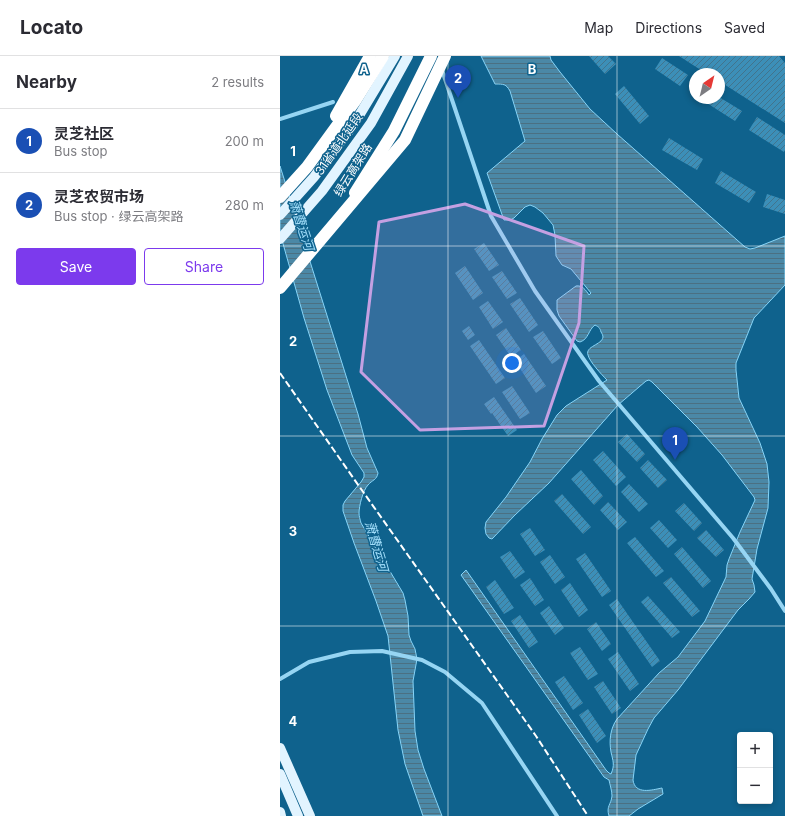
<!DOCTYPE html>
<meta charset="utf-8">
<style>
:root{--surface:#fff;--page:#f7f7f7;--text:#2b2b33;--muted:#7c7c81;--line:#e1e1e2;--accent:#7c3aed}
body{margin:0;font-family:Inter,"Noto Sans SC",sans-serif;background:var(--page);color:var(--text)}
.controls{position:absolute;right:12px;bottom:12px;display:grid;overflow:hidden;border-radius:4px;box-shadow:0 2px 6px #0003}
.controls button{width:36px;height:36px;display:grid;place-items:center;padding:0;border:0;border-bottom:1px solid var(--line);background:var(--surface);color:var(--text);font:20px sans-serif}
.compass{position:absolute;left:409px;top:12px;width:36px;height:36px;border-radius:50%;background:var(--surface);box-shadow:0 2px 6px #0003;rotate:35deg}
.you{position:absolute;left:232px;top:307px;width:14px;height:14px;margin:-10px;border:3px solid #fff;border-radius:50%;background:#1a73e8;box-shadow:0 0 0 6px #1a73e833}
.badge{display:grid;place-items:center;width:26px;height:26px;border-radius:50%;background:var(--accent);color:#fff;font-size:13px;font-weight:700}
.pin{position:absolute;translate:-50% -33px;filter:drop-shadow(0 1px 2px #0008)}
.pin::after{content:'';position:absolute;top:21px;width:14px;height:12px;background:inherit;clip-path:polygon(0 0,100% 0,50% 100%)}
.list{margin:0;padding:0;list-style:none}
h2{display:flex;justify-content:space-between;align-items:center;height:52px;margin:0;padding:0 16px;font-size:17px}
h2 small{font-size:13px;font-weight:400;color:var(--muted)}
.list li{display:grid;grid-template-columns:26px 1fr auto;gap:12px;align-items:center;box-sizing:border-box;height:64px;padding:0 16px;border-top:1px solid var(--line)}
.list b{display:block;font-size:15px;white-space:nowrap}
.list p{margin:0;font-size:13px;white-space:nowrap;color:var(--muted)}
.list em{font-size:13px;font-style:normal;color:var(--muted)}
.actions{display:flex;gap:8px;padding:12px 16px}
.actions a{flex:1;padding:9px 0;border:1px solid var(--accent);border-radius:4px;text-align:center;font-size:14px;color:var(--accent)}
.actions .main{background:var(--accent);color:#fff}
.map{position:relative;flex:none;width:505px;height:760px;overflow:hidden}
header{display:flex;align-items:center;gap:24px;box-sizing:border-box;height:56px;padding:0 20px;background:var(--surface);border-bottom:1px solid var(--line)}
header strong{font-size:19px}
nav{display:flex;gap:22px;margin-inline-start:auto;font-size:14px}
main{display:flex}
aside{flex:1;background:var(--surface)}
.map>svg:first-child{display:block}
.water{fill:url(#water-rules);stroke:#87d4f7}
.building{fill:url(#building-hatch)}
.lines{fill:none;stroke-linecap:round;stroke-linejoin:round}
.street{stroke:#96d5f3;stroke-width:4}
.primary{stroke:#e2f4ff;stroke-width:10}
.highway{stroke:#fff;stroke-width:12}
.rail{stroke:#fff;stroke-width:2;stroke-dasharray:7 3;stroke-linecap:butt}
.highway-bridge{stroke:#fff;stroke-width:12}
.marked{fill:#c4a0e2;fill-opacity:0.2;stroke:#c4a0e2;stroke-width:3;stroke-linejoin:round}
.grid{fill:none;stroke:#fff;stroke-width:1;stroke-opacity:0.55}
.labels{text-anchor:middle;stroke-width:3;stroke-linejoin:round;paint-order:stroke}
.street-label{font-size:12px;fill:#fff;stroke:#0f628d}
.water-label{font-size:13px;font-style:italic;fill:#a2defa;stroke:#0f628d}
.grid-label{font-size:13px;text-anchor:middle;font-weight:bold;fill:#fff;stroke:#0f628d;stroke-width:3;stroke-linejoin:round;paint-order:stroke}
</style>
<header>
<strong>Locato</strong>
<nav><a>Map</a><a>Directions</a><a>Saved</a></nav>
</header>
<main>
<aside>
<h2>Nearby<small>2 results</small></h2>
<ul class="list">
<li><span class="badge" style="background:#1a4fb4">1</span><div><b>灵芝社区</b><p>Bus stop</p></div><em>200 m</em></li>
<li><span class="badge" style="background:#1a4fb4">2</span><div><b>灵芝农贸市场</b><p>Bus stop · 绿云高架路</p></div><em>280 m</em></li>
</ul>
<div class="actions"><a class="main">Save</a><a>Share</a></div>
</aside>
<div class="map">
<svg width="505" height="760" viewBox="0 0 505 760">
<defs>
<pattern id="water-rules" width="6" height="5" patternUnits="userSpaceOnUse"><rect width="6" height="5" fill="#4b88a6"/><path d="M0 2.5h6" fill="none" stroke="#4b7082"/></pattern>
<pattern id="building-hatch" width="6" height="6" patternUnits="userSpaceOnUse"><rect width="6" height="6" fill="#3c8fb8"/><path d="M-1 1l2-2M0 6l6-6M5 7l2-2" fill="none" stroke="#42748d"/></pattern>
</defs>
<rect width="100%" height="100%" fill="#0f628d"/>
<!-- water -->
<g class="water">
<path d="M201,0H270L271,4L280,16L310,53L337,78L465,191L470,193L475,192L505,180V229L474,262L456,307V314L459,342L480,387L487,408L489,426L488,452L477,493L472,523L474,529L475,536L469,543L458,554L398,634L374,662L368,673L356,699L353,724C355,739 372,734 382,732L383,738L358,753L349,760H329C326,750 331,749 332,740C332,735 330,729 329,724L324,721L181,519L186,514L326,714L329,717L331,718C335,709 333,705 331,696C329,685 330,673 337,663L379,617L398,601L425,565L446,521L447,509L449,503L460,476L475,444L474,441L442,399L417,371L372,326L369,324L366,325L338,349L269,427L235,459L212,483L209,482L206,478L205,472L206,466L226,441L250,406L262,383L277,359L286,350L327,324C322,319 309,305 308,299C305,290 322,289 323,281C323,280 322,277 321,276C320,272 319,271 315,269C308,274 309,283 300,286L297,285L279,260L277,254V244L296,230C302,229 306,234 309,239L311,237L291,213L282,209L276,200L275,179L273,169L263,157L255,151L250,149L245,151L234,162L230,164H224L207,117L245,85L230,35C226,28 224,28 215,28Z"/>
<path d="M0,110L78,358L87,392L98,417C97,424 92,424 88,429C83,434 79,450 79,457C79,460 80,463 81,467L123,537L125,544L128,560L129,579L131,585L135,593L137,603L133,625L135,675L138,694L144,713L162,760H143L125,708L118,674L108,580L96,545L74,487L63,455V449L65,445L81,426L84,421V417L72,399L47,334L24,262L0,177Z"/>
</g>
<!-- building -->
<g class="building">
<path d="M309,0H328L336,8L325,18Z"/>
<path d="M399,0H499L505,7V67L439,25V18H427Z"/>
<path d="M382,2L408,19L400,30L375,13Z"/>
<path d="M344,30L369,60L360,68L335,38Z"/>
<path d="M439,41L462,55L455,65L422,44L424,42H439Z"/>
<path d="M477,61L505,79V94L504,96L469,74Z"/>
<path d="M389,82L423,103L417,114L382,94Z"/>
<path d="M441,115L476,136L469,147L435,127Z"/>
<path d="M487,138L505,144V158L483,151Z"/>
<path d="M204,187L219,209L209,215L194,193Z"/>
<path d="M185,210L203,237L193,244L175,217Z"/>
<path d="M222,215L237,237L227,243L212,221Z"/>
<path d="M240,242L258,269L249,276L230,248Z"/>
<path d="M208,245L223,266L213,273L199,251Z"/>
<path d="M189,270L195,279L188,284L182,275Z"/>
<path d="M226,272L241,294L231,301L216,279Z"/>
<path d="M263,275L281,302L272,308L253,281Z"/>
<path d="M199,284L225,322L216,328L190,290Z"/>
<path d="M244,298L266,330L256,337L235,305Z"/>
<path d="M232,330L250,357L240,363L222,336Z"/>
<path d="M214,341L237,374L228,380L212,357L211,358L204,348Z"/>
<path d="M347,378L365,398L357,406L338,386Z"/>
<path d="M323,395L346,421L336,430L313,404Z"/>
<path d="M368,404L387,424L378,432L360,412Z"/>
<path d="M301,414L323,440L314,449L291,423Z"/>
<path d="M349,428L368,448L359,456L341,436Z"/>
<path d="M282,438L311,471L303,478L274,445Z"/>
<path d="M328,446L347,466L338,474L320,454Z"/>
<path d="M404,447L422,467L414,475L395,455Z"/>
<path d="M379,464L397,484L388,492L370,472Z"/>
<path d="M250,472L265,494L255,500L240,478Z"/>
<path d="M426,474L444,494L436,501L417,482Z"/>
<path d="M355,481L384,515L376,521L347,487Z"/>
<path d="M402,491L431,525L423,532L394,498Z"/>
<path d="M230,495L245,516L235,523L220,501Z"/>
<path d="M305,497L331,535L322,541L296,503Z"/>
<path d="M270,499L285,521L275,528L260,506Z"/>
<path d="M391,521L420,555L412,561L383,527Z"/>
<path d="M250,522L264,544L255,550L240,529Z"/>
<path d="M215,524L234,552L224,558L206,531Z"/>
<path d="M290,527L308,554L299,561L281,534Z"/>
<path d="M368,540L400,576L392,582L361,546Z"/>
<path d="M337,543L380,605L372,611L329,549Z"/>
<path d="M269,550L284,572L275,579L260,557Z"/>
<path d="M240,559L258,586L249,592L231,565Z"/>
<path d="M316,566L331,588L322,595L307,573Z"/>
<path d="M300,591L318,618L308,624L290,597Z"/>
<path d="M338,596L359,628L350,635L328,603Z"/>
<path d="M284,620L303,647L293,654L275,626Z"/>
<path d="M323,625L341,652L332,658L314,631Z"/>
<path d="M308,653L326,680L317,687L299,659Z"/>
</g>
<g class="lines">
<!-- street -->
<g class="street">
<path d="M162,14L211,160L255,235L319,325L453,482L491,533L505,555"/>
<path d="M0,63L53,46"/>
<path d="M0,623L29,606L70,596L102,595L142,604L165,616L202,647L277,760"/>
</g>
<!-- primary -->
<g class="primary">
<path d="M0,159L34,121L74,68L115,0"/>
<path d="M0,183L42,135L91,67L128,0"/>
<path d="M0,692L30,760"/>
<path d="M0,718L18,760"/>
<path d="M0,756L1,760"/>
</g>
<!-- highway -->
<path class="highway" d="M75,137L114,75L151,0"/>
<!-- rail -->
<path class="rail" d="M0,317L74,423L256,680L308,760"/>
<!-- highway-bridge -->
<g class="highway-bridge">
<path d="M56,60L90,0"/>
<path d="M0,141L27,111L75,45L103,0"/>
<path d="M0,232L125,84L165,0"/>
</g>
</g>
<!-- marked area -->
<path class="marked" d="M185,148L304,190L299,267L264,370L140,374L81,316L99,166Z"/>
<!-- grid -->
<path class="grid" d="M168,0V760M337,0V760M0,190H505M0,380H505M0,570H505"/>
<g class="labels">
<!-- street labels -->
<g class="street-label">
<text transform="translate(59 88) rotate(-55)" y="4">31省道北延段</text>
<text transform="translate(73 114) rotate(-58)" y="4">绿云高架路</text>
</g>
<!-- water labels -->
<g class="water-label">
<text transform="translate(22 169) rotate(72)" y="5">萧曹运河</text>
<text transform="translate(97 490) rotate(74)" y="5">萧曹运河</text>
</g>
</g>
<g class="grid-label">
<text x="84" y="18">A</text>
<text x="252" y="18">B</text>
<text x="13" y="100">1</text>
<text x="13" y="290">2</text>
<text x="13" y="480">3</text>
<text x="13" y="670">4</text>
</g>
</svg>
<div class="controls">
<button>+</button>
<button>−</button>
</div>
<svg class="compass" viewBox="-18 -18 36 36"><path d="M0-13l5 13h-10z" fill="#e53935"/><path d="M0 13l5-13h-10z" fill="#7c7c81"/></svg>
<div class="you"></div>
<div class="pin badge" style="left:395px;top:404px;background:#1a4fb4">1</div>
<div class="pin badge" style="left:178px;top:42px;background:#1a4fb4">2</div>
</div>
</main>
